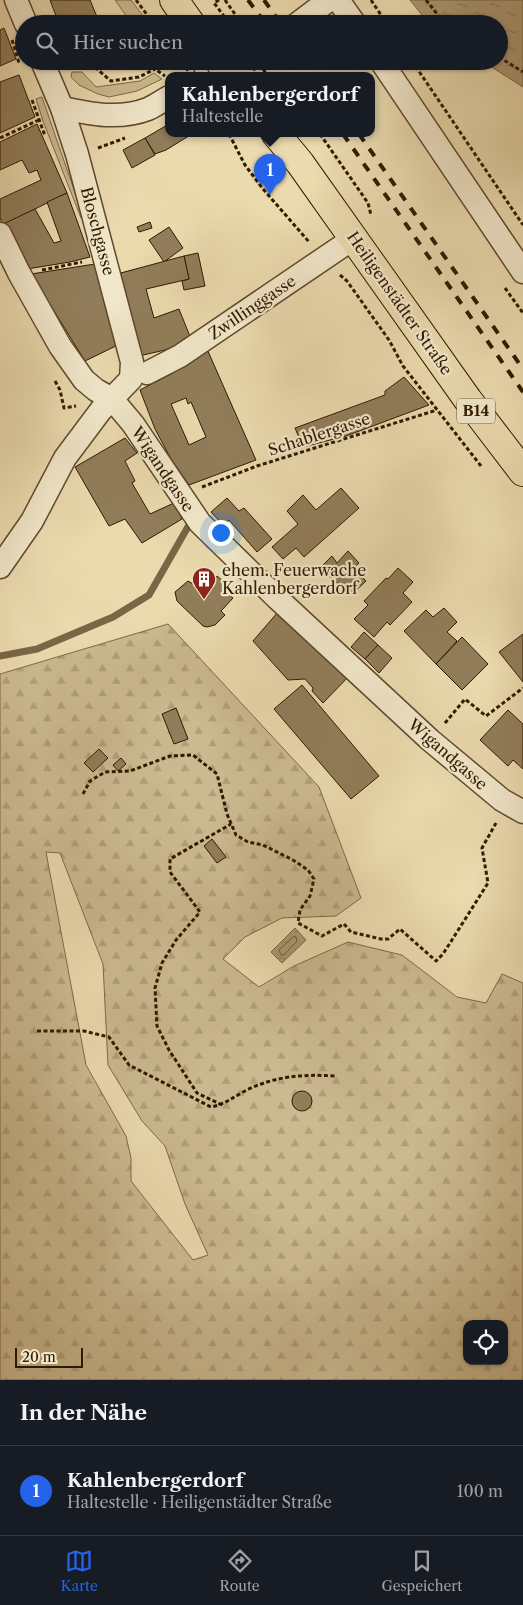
<!DOCTYPE html>
<html lang="de">
<meta charset="utf-8">
<style>
:root{--surface:#171b24;--page:#20242c;--text:#f1f3f6;--muted:#9ea1a6;--line:#363941;--accent:#2563eb}
body{margin:0;font-family:"Libre Caslon Text",serif;background:var(--page);color:var(--text)}
.controls{position:absolute;right:15px;bottom:15px;display:grid;overflow:hidden;border-radius:10px;box-shadow:0 1px 4px #0004}
.controls button{width:45px;height:45px;display:grid;place-items:center;padding:0;border:0;border-bottom:1px solid var(--line);background:var(--surface);color:var(--text);font:25px sans-serif}
.scale{position:absolute;left:15px;bottom:12px;width:68px;box-sizing:border-box;padding-left:5px;border:2px solid #311900;border-top:0;font-size:14px;line-height:18px;white-space:nowrap;color:#311900;-webkit-text-stroke:4px #f1e7ca;paint-order:stroke}
.you{position:absolute;left:220px;top:532px;width:18px;height:18px;margin:-12px;border:4px solid #fff;border-radius:50%;background:#1a73e8;box-shadow:0 0 0 8px #1a73e833}
.badge{display:grid;place-items:center;width:32px;height:32px;border-radius:50%;background:var(--accent);color:#fff;font-size:16px;font-weight:700}
.pin{position:absolute;translate:-50% -41px;filter:drop-shadow(0 1px 2px #0008)}
.pin::after{content:'';position:absolute;top:26px;width:18px;height:15px;background:inherit;clip-path:polygon(0 0,100% 0,50% 100%)}
.popup{position:absolute;left:165px;top:72px;width:210px;height:65px;box-sizing:border-box;display:grid;place-content:center;border-radius:10px;background:var(--surface);filter:drop-shadow(0 1px 4px #0005);font-size:16px;white-space:nowrap;color:var(--muted)}
.popup b{font-size:19px;color:var(--text)}
.popup::after{content:'';position:absolute;left:50%;top:100%;margin-left:-10px;border:10px solid transparent;border-top-color:var(--surface)}
.list{margin:0;padding:0;list-style:none}
h2{display:flex;justify-content:space-between;align-items:center;height:65px;margin:0;padding:0 20px;font-size:21px}
h2 small{font-size:16px;font-weight:400;color:var(--muted)}
.list li{display:grid;grid-template-columns:32px 1fr auto;gap:15px;align-items:center;box-sizing:border-box;height:90px;padding:0 20px;border-top:1px solid var(--line)}
.list b{display:block;font-size:19px;white-space:nowrap}
.list p{margin:0;font-size:16px;white-space:nowrap;color:var(--muted)}
.list em{font-size:16px;font-style:normal;color:var(--muted)}
.icon{flex:none;width:28px;height:28px;fill:none;stroke:currentColor;stroke-width:2;stroke-linecap:round;stroke-linejoin:round}
.map{position:relative;flex:none;width:523px;height:1380px;overflow:hidden}
.search{position:absolute;background:var(--surface);box-shadow:0 1px 4px #0004;left:15px;right:15px;top:15px;height:55px;display:flex;align-items:center;gap:12px;box-sizing:border-box;padding:0 18px;border-radius:28px;color:var(--muted);font-size:19px}
.sheet{height:155px;background:var(--surface)}
nav{display:flex;justify-content:space-around;align-items:center;box-sizing:border-box;height:70px;border-top:1px solid var(--line);background:var(--surface);font-size:14px;color:var(--muted)}
nav a{display:grid;justify-items:center;gap:2px}
nav .on{color:var(--accent)}
.map>svg:first-child{display:block}
.green{fill:#cbb990;stroke:#7e6948}
.forest{fill:url(#forest-firs);stroke:#7e6948;fill-rule:evenodd}
.water{fill:url(#water-ripples);stroke:#7a6545}
.lines{fill:none;stroke-linecap:round;stroke-linejoin:round}
.shore{stroke:#6e583a;stroke-width:1}
.stream{stroke:#7a6545;stroke-width:7}
.building{fill:#917d5a;stroke:#311900;fill-rule:evenodd}
.minor-casing{stroke:#5f492c;stroke-width:25}
.major-casing{stroke:#311900;stroke-width:30}
.path{stroke:#311900;stroke-width:3;stroke-dasharray:4 2.5;stroke-linecap:butt}
.minor{stroke:#f1e7ca;stroke-width:22}
.major{stroke:#eadaae;stroke-width:28}
.rail{stroke:#311900;stroke-width:4;stroke-dasharray:9 9;stroke-linecap:butt}
.major-bridge-casing{stroke:#311900;stroke-width:30;stroke-linecap:butt}
.path-bridge{stroke:#311900;stroke-width:3;stroke-dasharray:4 2.5;stroke-linecap:butt}
.major-bridge{stroke:#eadaae;stroke-width:28}
.labels{text-anchor:middle;stroke-width:4.5;stroke-linejoin:round;paint-order:stroke}
.shield{fill:#f1e7ca;stroke:#6b573d;stroke-width:1}
.shield-label{font-size:15px;font-weight:bold;fill:#311900}
.street-label{font-size:16px;fill:#311900;stroke:#f1e7ca}
.poi-label{font-size:16px;fill:#311900;stroke:#f1e7ca;text-anchor:start}
</style>
<div class="map">
<svg width="523" height="1380" viewBox="0 0 523 1380">
<defs>
<pattern id="forest-firs" width="22" height="20" patternUnits="userSpaceOnUse" patternTransform="scale(1.25)"><rect width="22" height="20" fill="#cbb990"/><path d="M5 1l3.5 6h-7zM16 11l3.5 6h-7z" fill="#af9e7a"/></pattern>
<pattern id="water-ripples" width="26" height="14" patternUnits="userSpaceOnUse" patternTransform="scale(1.25)"><rect width="26" height="14" fill="#ab9873"/><path d="M2 4q2-2 4 0t4 0M15 11q2-2 4 0t4 0" fill="none" stroke="#8c7b5c"/></pattern>
</defs>
<rect width="100%" height="100%" fill="#eadaae"/>
<filter id="stains"><feTurbulence type="fractalNoise" baseFrequency=".004" numOctaves="4"/><feColorMatrix values="0 0 0 0 .2 0 0 0 0 .09 0 0 0 0 .02 0 0 0 .5 -.17"/></filter>
<radialGradient id="worn" r=".72"><stop offset=".6" stop-color="#630" stop-opacity="0"/><stop offset="1" stop-color="#630" stop-opacity=".3"/></radialGradient>
<!-- green -->
<g class="green">
<path d="M115,0H131L149,24H132Z"/>
<path d="M72,72H82L96,87L140,81L154,73L162,79L137,91L109,97L98,94L79,85L71,77Z"/>
<path d="M42,97L84,219L81,218L43,121L36,99Z"/>
</g>
<!-- forest -->
<path class="forest" d="M168,624L319,787L361,898L336,916L282,918L245,937L223,959L259,987L294,966L348,942L402,955L457,997L486,1003L502,974L523,983V1380H0V674ZM46,852L60,853L103,964L108,1065L142,1121L165,1146L185,1204L208,1255L193,1260L131,1181V1158L126,1136L86,1065ZM467,1324H504V1361H467Z"/>
<!-- water -->
<g class="water">
<path d="M410,0H523V87L482,61H499V24H429Z"/>
<path d="M295,928L306,940L282,963L271,952Z"/>
</g>
<g class="lines">
<!-- shore -->
<path class="shore" d="M296,937L297,941L284,955H281L279,950L293,937Z"/>
<!-- stream -->
<path class="stream" d="M0,656L37,649L113,617L149,595L189,525"/>
</g>
<!-- building -->
<g class="building">
<path d="M50,0H90L100,24H59Z"/>
<path d="M4,28L16,59L0,66V30Z"/>
<path d="M19,75L35,117L0,133V82Z"/>
<path d="M37,124L67,193L3,225L0,218V199L41,180L37,170L29,173L22,160L0,170V142Z"/>
<path d="M169,124V134H192L166,150L155,154L145,138Z"/>
<path d="M145,138L155,155L132,168L123,150Z"/>
<path d="M67,193L90,257L70,262L27,269L1,225L35,209L54,243L61,241L47,202Z"/>
<path d="M150,222L152,228L139,232L137,227Z"/>
<path d="M169,227L183,248L164,262L149,240Z"/>
<path d="M198,253L205,286L184,290L182,281L189,279L184,256Z"/>
<path d="M184,256L189,279L146,289L154,318L179,309L191,339L165,350L139,356L117,274Z"/>
<path d="M95,264L122,343L85,361L31,274Z"/>
<path d="M207,349L256,460L189,485L171,459L155,429L140,390L169,375ZM186,398L188,404L191,402L206,437L189,445L171,404Z"/>
<path d="M404,377L429,405L346,436L303,447L295,428L385,395V391Z"/>
<path d="M125,438L137,453L125,461L135,481L132,483L150,514L174,503L182,519L142,543L125,519L109,526L75,467Z"/>
<path d="M341,488L359,508L304,557L296,548L283,559L272,547L298,524L287,511L303,495L316,510Z"/>
<path d="M227,498L239,511L244,508L272,539L257,552L229,520L223,525L211,512Z"/>
<path d="M348,551L359,563L354,568L366,581L351,595L320,568L332,556L337,563Z"/>
<path d="M398,568L413,582L403,593L412,602L390,625L387,622L374,637L354,619L368,605L364,601L386,578L388,579Z"/>
<path d="M205,572L214,580L217,576L228,585L224,590L233,598L221,611L225,615L215,625L207,627L203,626L177,601L175,592L188,581L193,584Z"/>
<path d="M444,608L457,622L447,632L457,641L436,664L404,631L426,610L433,617Z"/>
<path d="M278,612L351,674L323,703L312,691L313,688L305,679L288,680L253,641Z"/>
<path d="M364,632L378,645L365,659L351,647Z"/>
<path d="M523,634V682L499,652Z"/>
<path d="M462,637L488,664L462,690L436,664Z"/>
<path d="M378,645L392,658L379,673L365,659Z"/>
<path d="M302,685L379,776L351,799L274,709Z"/>
<path d="M176,708L188,739L174,744L162,714Z"/>
<path d="M508,710L523,724V769L513,760L508,766L480,740Z"/>
<path d="M99,749L108,758L93,772L84,763Z"/>
<path d="M121,758L126,764L118,771L113,765Z"/>
<path d="M212,839L226,857L217,863L204,846Z"/>
<circle cx="302" cy="1101" r="10"/>
</g>
<g class="lines">
<!-- minor casing -->
<g class="minor-casing">
<g id="minor">
<path d="M16,0L26,24"/>
<path d="M338,0L355,24"/>
<path d="M297,24L329,0"/>
<path d="M381,61L523,272"/>
<path d="M205,76L231,61"/>
<path d="M62,108C91,114 119,120 148,109C155,106 162,101 169,97"/>
<path d="M0,234L19,273L60,346L84,380L96,390L112,399L133,424L200,523L278,599L430,740L502,800L523,812"/>
<path d="M147,373L180,356L354,238"/>
<path d="M0,567L32,521L65,458L101,410L131,379L132,362L128,347L77,154L62,108L42,61"/>
</g>
</g>
<!-- major casing -->
<g class="major-casing">
<g id="major">
<path d="M174,0L191,24"/>
<path d="M276,134L300,163L468,400L523,472"/>
</g>
</g>
<!-- path -->
<g class="path">
<path d="M136,0L154,24"/>
<path d="M219,0L214,3L230,24"/>
<path d="M225,0L242,24"/>
<path d="M371,0L387,24"/>
<path d="M426,0L442,20L448,24"/>
<path d="M263,24L275,17"/>
<path d="M12,40L19,63"/>
<path d="M499,57L523,72"/>
<path d="M149,61L155,69L165,76"/>
<path d="M181,61L182,62"/>
<path d="M412,61L523,225"/>
<path d="M90,63L111,81L139,77L155,69"/>
<path d="M263,69L268,76"/>
<path d="M253,70L268,61"/>
<path d="M32,100L45,136"/>
<path d="M202,134L203,135L205,134"/>
<path d="M229,134L245,165L263,189L310,243"/>
<path d="M320,134L368,203L371,215"/>
<path d="M0,138L39,120"/>
<path d="M98,148L125,138"/>
<path d="M42,270L82,262"/>
<path d="M340,275L347,281L389,340L403,366L481,466"/>
<path d="M505,288L523,313"/>
<path d="M55,381L60,390L64,408L76,406"/>
<path d="M202,487L257,466L437,410"/>
<path d="M445,723L465,699L486,716L523,688"/>
<path d="M83,794L90,781L105,772L130,771L170,756L193,755L217,774L227,814L236,835L248,842L263,845L293,860L308,870L314,879L310,896L300,910L298,923L322,936L344,924L351,932L381,939H388L400,929L436,961L443,954L488,883L482,848L496,823"/>
<path d="M37,1031H84L109,1037L129,1065L211,1107C224,1105 233,1097 245,1091C274,1076 303,1074 335,1076"/>
<path d="M222,1105L197,1093L169,1050L157,1026L155,988L162,963L176,940L200,912L170,872V859L231,824"/>
</g>
<!-- minor -->
<use href="#minor" class="minor"/>
<!-- major -->
<use href="#major" class="major"/>
<!-- rail -->
<g class="rail">
<path d="M248,0L266,24"/>
<path d="M264,0L281,24"/>
<path d="M292,61L303,76"/>
<path d="M309,61L319,76"/>
<path d="M343,134L523,392"/>
<path d="M359,134L523,369"/>
</g>
<!-- major-bridge casing -->
<g class="major-bridge-casing">
<path id="major-bridge" d="M219,61L230,76"/>
</g>
<!-- path-bridge -->
<g class="path-bridge">
<path d="M257,61L263,69"/>
<path d="M182,62L192,76"/>
</g>
<!-- major-bridge -->
<use href="#major-bridge" class="major-bridge"/>
</g>
<!-- icons -->
<defs>
<g id="building-pin" transform="scale(1.25)"><path d="M0 17L-7.5 6A9.5 9.5 0 1 1 7.5 6Z" fill="#8f2418" stroke="#f1e7ca"/><path d="M-4-6H4V6H1V3H-1V6H-4ZM-2.5-4.3h1.7v1.8h-1.7ZM.8-4.3h1.7v1.8H.8ZM-2.5-1h1.7V.8h-1.7ZM.8-1h1.7V.8H.8Z" fill="#fff"/></g>
</defs>
<g fill-rule="evenodd">
<use href="#building-pin" x="204" y="579"/>
</g>
<g class="labels">
<!-- shield labels -->
<rect class="shield" x="457" y="398.5" width="38" height="25" rx="4"/>
<g class="shield-label">
<text x="476" y="416">B14</text>
</g>
<!-- street labels -->
<g class="street-label">
<text transform="translate(98 231) rotate(75)" y="6">Bloschgasse</text>
<text transform="translate(400 303) rotate(55)" y="6">Heiligenstädter Straße</text>
<text transform="translate(252 307) rotate(-34)" y="6">Zwillinggasse</text>
<text transform="translate(319 434) rotate(-18)" y="6">Schablergasse</text>
<text transform="translate(163 469) rotate(56)" y="6">Wigandgasse</text>
<text transform="translate(448 754) rotate(41)" y="6">Wigandgasse</text>
</g>
<!-- poi labels -->
<g class="poi-label">
<text x="222" y="576">ehem. Feuerwache<tspan x="222" dy="18">Kahlenbergerdorf</tspan></text>
</g>
</g>
<rect width="100%" height="100%" filter="url(#stains)"/>
<rect width="100%" height="100%" fill="url(#worn)"/>
</svg>
<div class="controls">
<button><svg class="icon" aria-label="locate" viewBox="0 0 24 24"><circle cx="12" cy="12" r="6"/><path d="M12 2v4M12 18v4M2 12h4M18 12h4"/></svg></button>
</div>
<div class="scale">20 m</div>
<div class="you"></div>
<div class="pin badge" style="left:270px;top:195px">1</div>
<div class="popup"><b>Kahlenbergerdorf</b>Haltestelle</div>
<div class="search"><svg class="icon" aria-label="search" viewBox="0 0 24 24"><circle cx="10" cy="10" r="6"/><path d="M15 15l6 6"/></svg>Hier suchen</div>
</div>
<section class="sheet">
<h2>In der Nähe<small></small></h2>
<ul class="list">
<li><span class="badge">1</span><div><b>Kahlenbergerdorf</b><p>Haltestelle · Heiligenstädter Straße</p></div><em>100 m</em></li>
</ul>
</section>
<nav>
<a class="on"><svg class="icon" aria-label="map" viewBox="0 0 24 24"><path d="M3 6l6-2 6 2 6-2v14l-6 2-6-2-6 2zM9 4v14M15 6v14"/></svg>Karte</a>
<a><svg class="icon" aria-label="directions" viewBox="0 0 24 24"><path d="M12 3l9 9-9 9-9-9zM9 14v-3h6M13 9l2 2-2 2"/></svg>Route</a>
<a><svg class="icon" aria-label="saved" viewBox="0 0 24 24"><path d="M7 4h10v16l-5-4-5 4z"/></svg>Gespeichert</a>
</nav>
